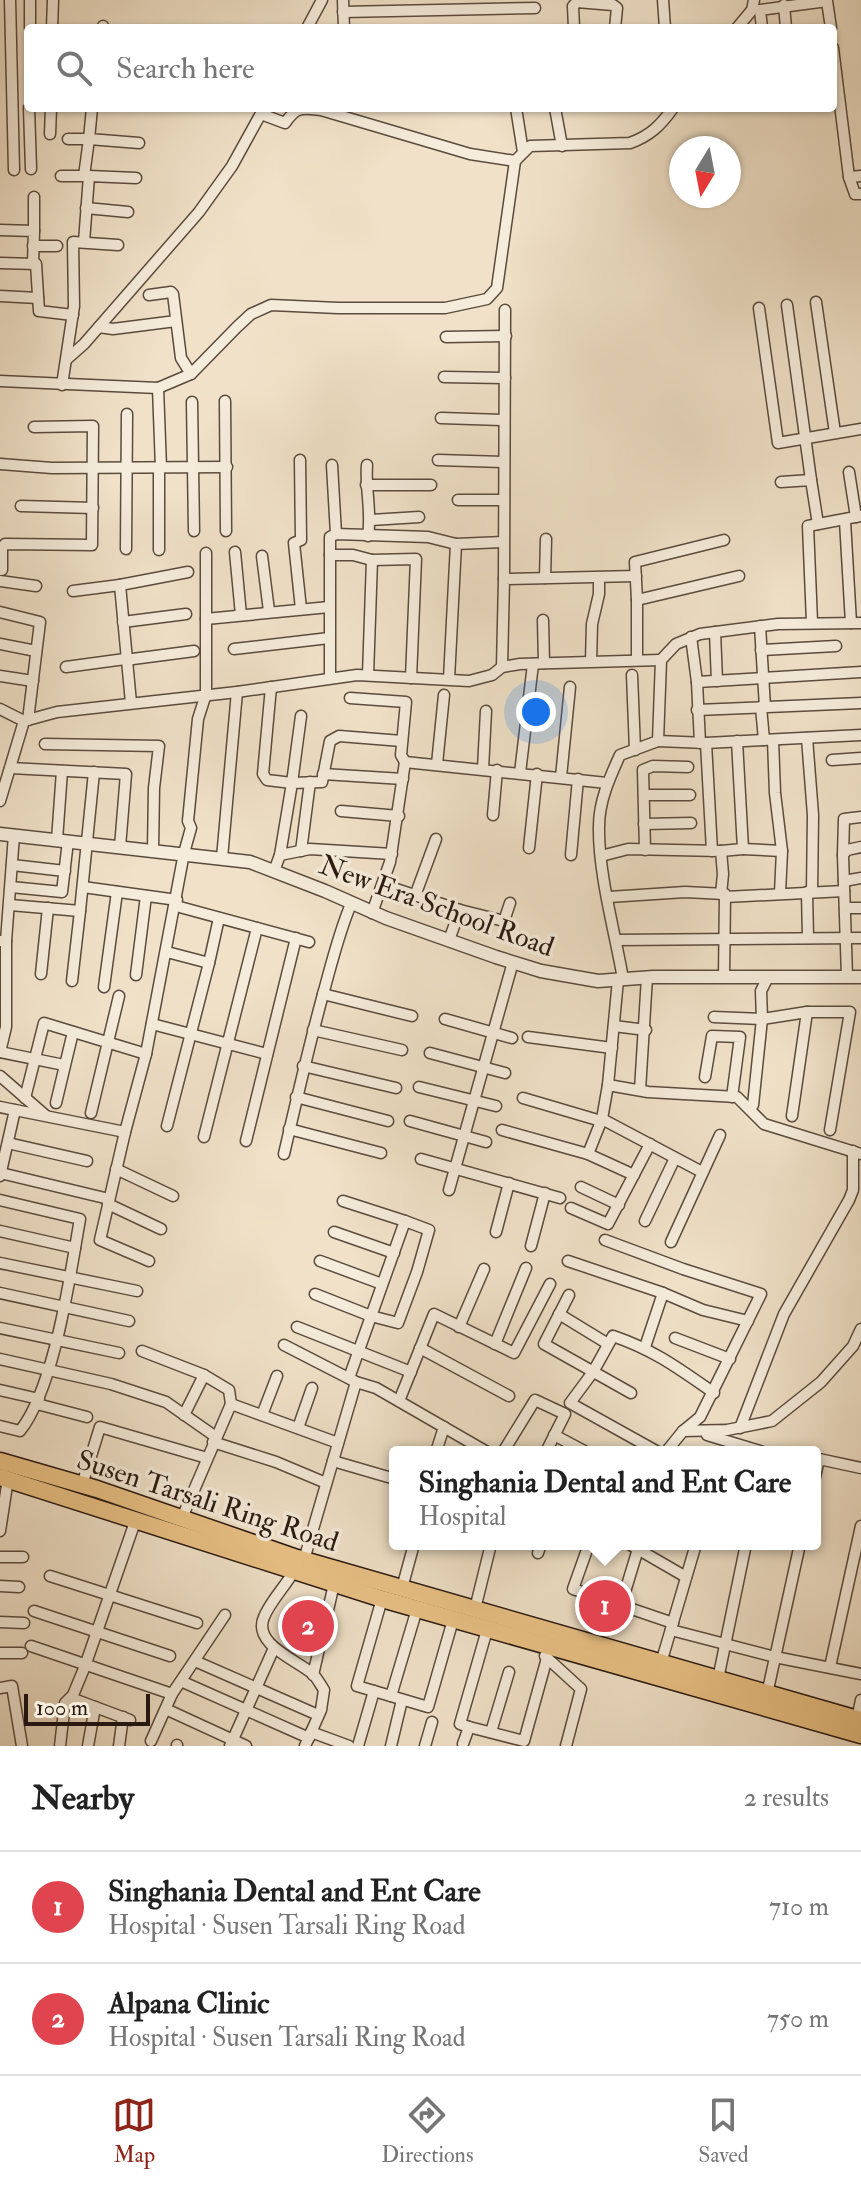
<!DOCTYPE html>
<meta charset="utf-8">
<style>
:root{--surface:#fff;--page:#f2f2f2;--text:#222;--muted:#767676;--line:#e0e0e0;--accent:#8f2418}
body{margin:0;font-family:"IM FELL Double Pica",serif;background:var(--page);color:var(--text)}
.compass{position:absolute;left:669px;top:136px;width:72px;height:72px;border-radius:50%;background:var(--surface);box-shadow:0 2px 6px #0004;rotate:190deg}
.scale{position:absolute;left:24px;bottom:20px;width:126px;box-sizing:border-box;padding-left:8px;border:4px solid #291910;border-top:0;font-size:22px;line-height:28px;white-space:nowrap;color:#291910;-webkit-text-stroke:6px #f5ecdb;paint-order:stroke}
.you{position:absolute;left:536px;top:712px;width:28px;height:28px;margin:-20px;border:6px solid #fff;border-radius:50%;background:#1a73e8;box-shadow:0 0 0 12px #1a73e833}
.badge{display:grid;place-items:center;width:52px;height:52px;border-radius:50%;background:var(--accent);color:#fff;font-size:26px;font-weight:700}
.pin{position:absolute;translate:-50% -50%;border:4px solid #fff;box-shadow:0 2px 8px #0006}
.popup{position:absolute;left:389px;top:1446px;width:432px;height:104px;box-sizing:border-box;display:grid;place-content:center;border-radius:8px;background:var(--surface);filter:drop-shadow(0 2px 6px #0005);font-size:26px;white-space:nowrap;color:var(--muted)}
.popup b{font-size:30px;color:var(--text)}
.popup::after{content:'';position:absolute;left:50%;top:100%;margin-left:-16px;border:16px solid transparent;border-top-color:var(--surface)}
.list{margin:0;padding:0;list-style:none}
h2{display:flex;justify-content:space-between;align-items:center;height:104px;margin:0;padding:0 32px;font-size:34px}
h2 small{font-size:26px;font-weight:400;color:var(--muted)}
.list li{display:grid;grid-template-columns:52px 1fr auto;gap:24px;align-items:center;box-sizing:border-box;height:112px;padding:0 32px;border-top:2px solid var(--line)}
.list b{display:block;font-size:30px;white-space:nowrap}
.list p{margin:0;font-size:26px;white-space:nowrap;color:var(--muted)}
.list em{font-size:26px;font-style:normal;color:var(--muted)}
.icon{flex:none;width:44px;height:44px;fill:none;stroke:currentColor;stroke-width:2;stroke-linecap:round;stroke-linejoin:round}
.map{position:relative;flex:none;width:861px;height:1746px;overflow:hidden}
.search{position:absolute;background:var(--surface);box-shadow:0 2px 6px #0004;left:24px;right:24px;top:24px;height:88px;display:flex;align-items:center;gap:20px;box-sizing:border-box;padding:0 28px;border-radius:8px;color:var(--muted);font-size:30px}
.sheet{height:328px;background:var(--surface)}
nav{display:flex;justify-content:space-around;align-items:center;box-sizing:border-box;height:112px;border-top:2px solid var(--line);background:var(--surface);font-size:22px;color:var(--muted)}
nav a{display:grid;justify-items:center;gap:4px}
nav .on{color:var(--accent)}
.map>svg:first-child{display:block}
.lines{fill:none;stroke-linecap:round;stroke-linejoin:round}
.minor-casing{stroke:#5b4b3e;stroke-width:13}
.tertiary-casing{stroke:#5b4b3e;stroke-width:15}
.primary-casing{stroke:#291910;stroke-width:19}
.minor{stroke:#f5ecdb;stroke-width:10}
.tertiary{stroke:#f5ecdb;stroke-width:12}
.primary{stroke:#e8c084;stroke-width:16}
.labels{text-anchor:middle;stroke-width:7;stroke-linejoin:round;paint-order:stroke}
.street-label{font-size:28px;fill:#291910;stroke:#f5ecdb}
</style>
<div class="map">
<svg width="861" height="1746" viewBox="0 0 861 1746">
<rect width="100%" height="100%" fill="#f0e1c8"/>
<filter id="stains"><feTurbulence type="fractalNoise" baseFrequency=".0025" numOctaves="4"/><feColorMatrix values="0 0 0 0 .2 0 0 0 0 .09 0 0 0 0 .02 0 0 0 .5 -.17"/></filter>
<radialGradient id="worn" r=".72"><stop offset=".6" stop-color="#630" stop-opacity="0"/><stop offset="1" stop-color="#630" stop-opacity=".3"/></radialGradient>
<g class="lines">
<!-- minor casing -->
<g class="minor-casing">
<g id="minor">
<path d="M10,0L14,170"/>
<path d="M343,0L344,28"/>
<path d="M663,0L665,28"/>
<path d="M784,5L786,28"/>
<path d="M343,12L535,8"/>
<path d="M30,28V0"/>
<path d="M52,28L53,0"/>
<path d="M103,28V26"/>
<path d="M307,28L322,0"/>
<path d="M574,28L573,6L577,2L613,5L617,8L615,28"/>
<path d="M737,28L752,10L754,0"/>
<path d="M762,28L760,10L827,1L831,28"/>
<path d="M833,48L849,177L855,194H861"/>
<path d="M29,108L31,169"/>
<path d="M92,108L89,139L139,143"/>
<path d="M516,108L523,152"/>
<path d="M555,108L562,146"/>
<path d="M261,114L285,123C297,106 301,108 321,110L470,154L515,161"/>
<path d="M50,134L51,108"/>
<path d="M68,139H89L84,176"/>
<path d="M61,176H89"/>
<path d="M849,177L861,176"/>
<path d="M86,208L128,212"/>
<path d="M0,230L34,231L33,264"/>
<path d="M34,231V197"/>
<path d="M84,242L89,176L136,178"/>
<path d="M33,246H57"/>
<path d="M0,263L36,264L39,311L73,315"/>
<path d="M149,295L171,292L173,294L181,358L191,374"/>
<path d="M0,296L38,298"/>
<path d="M816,302L835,433"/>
<path d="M787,305L811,480"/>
<path d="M759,308L778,443L861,429"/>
<path d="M99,327L113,329L176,321"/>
<path d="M446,337L506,336"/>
<path d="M67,359L84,344L199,212L232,166L264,108"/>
<path d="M444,377L505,378"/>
<path d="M0,381L158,388L191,374L237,327L251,314L271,305L338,308H445L487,299L497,288L515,161L530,146L630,143C650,136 661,125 673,108"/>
<path d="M62,385L74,306L73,242L118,245"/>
<path d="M158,388L161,468"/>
<path d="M225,401L226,531"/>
<path d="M192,402L194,531"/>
<path d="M441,418L502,420"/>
<path d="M300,460L301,540L294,543L301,609"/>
<path d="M438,460L503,462"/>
<path d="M0,464L52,468L227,467"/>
<path d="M332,465L336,534"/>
<path d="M367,465C365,489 372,512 368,536"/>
<path d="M849,472L856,517"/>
<path d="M781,482L811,480L818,524"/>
<path d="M366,485H431"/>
<path d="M458,500H503"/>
<path d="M21,506L93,508"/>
<path d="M371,520L419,517"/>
<path d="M845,521L851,623"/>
<path d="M126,549L127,414"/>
<path d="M159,550V468"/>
<path d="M235,552L241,615"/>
<path d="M330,555H353L372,560L416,559L411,678"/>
<path d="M262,556L269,611"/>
<path d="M0,570H2V548L5,544L92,545L93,426L34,427"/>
<path d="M545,578L546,539"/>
<path d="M504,579L505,310"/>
<path d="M0,581L36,586"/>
<path d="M73,591L120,585"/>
<path d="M637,600L635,562L724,540"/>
<path d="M0,612L40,622L28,720"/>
<path d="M206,619L329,607"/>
<path d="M543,620L544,663"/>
<path d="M123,622L186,614"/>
<path d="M812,622L808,526L861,516"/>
<path d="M760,626L765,707"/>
<path d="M715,632L717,681"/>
<path d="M691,637L697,682L700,743"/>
<path d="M0,644L36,651"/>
<path d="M234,649L329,638"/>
<path d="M761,650L836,646"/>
<path d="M125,660L194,651"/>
<path d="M637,660V600L739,576"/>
<path d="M591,661L592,624L599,594V578"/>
<path d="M66,667L125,659"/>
<path d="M502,667L504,579L636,576"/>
<path d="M368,675L372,560"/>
<path d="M632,675L635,750"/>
<path d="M0,676L33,681"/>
<path d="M330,678V537L336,534L428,537L456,544"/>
<path d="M449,679L456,544L503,542"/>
<path d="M697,682L861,672"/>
<path d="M271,687L263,774L267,780L292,783L301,716"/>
<path d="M350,698L406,702L401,755L405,762"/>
<path d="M131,703L120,585L188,572"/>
<path d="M761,707L764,740"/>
<path d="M0,709L24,721"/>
<path d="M697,710L861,703"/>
<path d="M807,738L813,815L812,892"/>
<path d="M658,741L706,743L861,735"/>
<path d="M706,743L712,851"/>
<path d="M45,744L159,746L154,788L153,850"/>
<path d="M832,760L861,758"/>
<path d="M437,764L444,695"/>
<path d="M10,768L126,774L120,847"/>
<path d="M483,769L486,711"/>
<path d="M520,773L533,664"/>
<path d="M323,774L403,779"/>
<path d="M561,777L570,687"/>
<path d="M644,795H690"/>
<path d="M0,801L24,721L57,712L237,692L357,675L469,681L492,675L502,667L520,664L661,660"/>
<path d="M341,811L399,816"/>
<path d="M493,815L497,770"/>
<path d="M644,824L691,823"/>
<path d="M57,840L62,771"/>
<path d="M529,848L537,774"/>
<path d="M743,849L782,851L775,793L773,740"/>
<path d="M645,850L643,770L653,766L688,767"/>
<path d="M301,851L310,782"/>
<path d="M721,851L743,849L737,741"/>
<path d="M280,855L292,783L322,782L330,741L339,736L402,741"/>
<path d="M571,855L578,779"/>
<path d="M843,855L844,819L861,817"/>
<path d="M601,856L628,849L721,851L723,874L721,894"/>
<path d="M222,858L237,692"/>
<path d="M12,865L65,871"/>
<path d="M274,871L280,855L310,849L392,854"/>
<path d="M844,881L861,878"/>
<path d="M11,887L62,892L68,841"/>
<path d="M83,887L177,900"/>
<path d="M396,889L460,910"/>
<path d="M807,892L808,938"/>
<path d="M780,893L782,851"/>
<path d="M415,896L436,839"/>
<path d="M609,897L685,892L725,894L724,977"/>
<path d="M725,897L844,891"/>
<path d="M10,905L80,911L94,772"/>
<path d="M176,906L309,942"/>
<path d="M845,908H861"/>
<path d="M372,913L390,862L405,762L607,783"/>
<path d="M449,940L460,910L504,921L510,903"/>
<path d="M616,940L861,938"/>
<path d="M0,941H6L14,835"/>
<path d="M167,952L209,963L167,1126"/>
<path d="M209,963L219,918"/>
<path d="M41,974L48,908"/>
<path d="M136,975L146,896"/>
<path d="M847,977L843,855L847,850L861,847"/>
<path d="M623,979C615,932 598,873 599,826C599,801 610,777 620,755L658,741L661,660L676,644L700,634L778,624L861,623"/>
<path d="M72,981L80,911"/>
<path d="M104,987L117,892"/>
<path d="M323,994L412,1016"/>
<path d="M714,1017L762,1019L807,1012H850L830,1130"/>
<path d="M445,1019L512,1038"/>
<path d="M152,1024L267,1054"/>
<path d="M614,1026L646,1030"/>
<path d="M313,1030L402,1050"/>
<path d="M528,1037L612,1048"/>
<path d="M0,1052L6,1027V941"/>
<path d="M0,1052L64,1065"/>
<path d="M430,1053L505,1073"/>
<path d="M146,1054L184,853L191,828L188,821L198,719L206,694V553"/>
<path d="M303,1066L396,1088"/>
<path d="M0,1076L45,1115"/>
<path d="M705,1077L712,1036L740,1037L732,1097"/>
<path d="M608,1085L648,1092L737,1097L764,1124L861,1154"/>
<path d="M419,1087L496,1106"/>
<path d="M640,1090L647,977"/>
<path d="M296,1097L388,1121"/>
<path d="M25,1098L44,1023L146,1054L125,1132"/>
<path d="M523,1098L601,1121"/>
<path d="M56,1103L73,1032"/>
<path d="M753,1105L762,1019L761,991L768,977"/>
<path d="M0,1107L15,1110L0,1176"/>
<path d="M15,1110L125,1132L100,1240L149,1261"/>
<path d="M91,1113L119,996"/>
<path d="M792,1116L807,1012"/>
<path d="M602,1119L702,1172"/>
<path d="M410,1121L486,1142"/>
<path d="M289,1129L381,1153"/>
<path d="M502,1130L588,1154L634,1175"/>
<path d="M204,1137L257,928"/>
<path d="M246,1141L296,938"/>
<path d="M8,1143L87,1161"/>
<path d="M284,1154C296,1102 308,1050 322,998C331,966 338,935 351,904"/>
<path d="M588,1154L602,1119L608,1085L618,980"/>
<path d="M421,1159L560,1198"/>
<path d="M116,1169L173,1196"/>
<path d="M1,1173L109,1199"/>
<path d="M581,1187L619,1205"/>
<path d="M449,1190L513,962"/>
<path d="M0,1200L80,1219C70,1275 55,1387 20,1431L0,1426"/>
<path d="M343,1201L405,1221L349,1378"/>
<path d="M108,1204L161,1229"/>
<path d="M571,1208L608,1224L650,1144"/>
<path d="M645,1221L675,1158"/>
<path d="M0,1231L75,1248"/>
<path d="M334,1232L394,1253"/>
<path d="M496,1232L509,1183"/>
<path d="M605,1240L683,1269L761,1294L700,1417L683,1431L666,1452"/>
<path d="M671,1242L720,1135"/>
<path d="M531,1246L545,1193"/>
<path d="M320,1261L382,1284"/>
<path d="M568,1261L663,1293"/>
<path d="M0,1263L137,1291"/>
<path d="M0,1293L129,1321"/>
<path d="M315,1294L371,1316L398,1323L417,1272L429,1230L405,1221"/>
<path d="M569,1295L544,1344L631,1393"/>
<path d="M559,1314L608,1344"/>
<path d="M297,1327L411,1372"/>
<path d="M459,1327L484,1269"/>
<path d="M0,1328L119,1353"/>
<path d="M675,1338L730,1359"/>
<path d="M495,1344L526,1268"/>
<path d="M284,1345L356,1382L376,1388L487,1452"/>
<path d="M645,1347L663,1293L703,1310L748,1321"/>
<path d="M420,1348L509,1396"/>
<path d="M142,1351L204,1375L229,1390L231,1404L182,1518"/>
<path d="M0,1359L111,1384L166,1402L216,1437"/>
<path d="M0,1390L39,1399"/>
<path d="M399,1401L434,1314L514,1353L550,1284"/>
<path d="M37,1404L87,1417"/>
<path d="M231,1404L338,1443"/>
<path d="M184,1415L204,1375"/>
<path d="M262,1415L277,1376"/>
<path d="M298,1428L312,1388"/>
<path d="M740,1428L784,1314L849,1200L853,1190V1151"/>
<path d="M683,1431L727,1430L772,1421L821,1382L853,1346L861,1329"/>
<path d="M554,1435L586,1452"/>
<path d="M707,1435L763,1452"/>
<path d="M213,1442L276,1462L326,1483"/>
<path d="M436,1452L444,1427"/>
<path d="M503,1452L535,1400L565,1414L546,1452"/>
<path d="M658,1452L570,1403L593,1372L613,1336C654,1350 678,1368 714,1393"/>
<path d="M333,1461L395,1479"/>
<path d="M815,1477L819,1459L861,1468"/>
<path d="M82,1485L100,1427L207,1458"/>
<path d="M0,1531L8,1479"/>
<path d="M589,1544L573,1589L673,1623"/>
<path d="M629,1544L686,1577"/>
<path d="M538,1553L541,1544"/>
<path d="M0,1557H23"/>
<path d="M304,1560L356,1382"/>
<path d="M295,1569C286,1586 271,1600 264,1617C252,1644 297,1660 313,1674C317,1678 320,1684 324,1690L321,1710L305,1746"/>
<path d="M50,1576L197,1623"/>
<path d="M0,1586L19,1587"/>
<path d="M402,1588L414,1544"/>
<path d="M382,1599L357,1686L428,1707L453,1620"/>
<path d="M621,1605L638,1549"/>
<path d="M475,1609L491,1544"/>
<path d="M34,1611L170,1656"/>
<path d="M0,1622L24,1623"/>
<path d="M671,1630L775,1657L861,1674"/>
<path d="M31,1646L172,1694L151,1741"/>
<path d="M0,1653H22"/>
<path d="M545,1656L581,1689L566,1746"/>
<path d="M195,1661L318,1715"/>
<path d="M661,1663L696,1544"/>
<path d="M830,1667L861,1526"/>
<path d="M313,1675L334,1584"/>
<path d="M718,1679L746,1544"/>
<path d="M183,1682L309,1738"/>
<path d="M0,1688L12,1686L22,1746"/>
<path d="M172,1694L225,1615"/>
<path d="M767,1694L800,1544"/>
<path d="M391,1696L417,1609"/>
<path d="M71,1698L130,1720"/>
<path d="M170,1711L246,1746"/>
<path d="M857,1719L861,1700"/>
<path d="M469,1727L524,1741L547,1658"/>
<path d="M311,1732L349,1746"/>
<path d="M491,1732L509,1672"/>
<path d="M463,1744L469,1727L460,1724L487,1630"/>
<path d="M60,1746L65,1703L73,1695L85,1666L136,1519"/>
<path d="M88,1746L95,1707"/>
<path d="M119,1746L123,1717"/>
<path d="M177,1746V1745"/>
<path d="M230,1746L274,1648"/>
<path d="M358,1746L374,1691"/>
<path d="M391,1746L402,1700"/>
<path d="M425,1746L432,1722"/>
</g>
</g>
<!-- tertiary casing -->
<g class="tertiary-casing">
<path id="tertiary" d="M0,834L250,862L325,891L386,918L496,957L541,971L598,981L653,977H861"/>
</g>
<!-- primary casing -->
<g class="primary-casing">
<g id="primary">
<path d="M0,1461L97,1489L297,1558L861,1720"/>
<path d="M0,1477L382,1599L861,1735"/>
</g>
</g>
<!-- minor -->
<use href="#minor" class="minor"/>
<!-- tertiary -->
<use href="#tertiary" class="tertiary"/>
<!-- primary -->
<use href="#primary" class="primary"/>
</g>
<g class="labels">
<!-- street labels -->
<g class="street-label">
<text transform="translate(437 905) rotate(20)" y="10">New Era School Road</text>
<text transform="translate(208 1500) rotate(18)" y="10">Susen Tarsali Ring Road</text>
</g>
</g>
<rect width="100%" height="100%" filter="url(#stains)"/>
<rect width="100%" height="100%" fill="url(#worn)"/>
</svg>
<svg class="compass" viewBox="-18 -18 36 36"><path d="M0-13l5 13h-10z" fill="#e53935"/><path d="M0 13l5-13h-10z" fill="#767676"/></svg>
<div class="scale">100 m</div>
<div class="you"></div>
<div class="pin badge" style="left:605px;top:1606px;background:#e0444e">1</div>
<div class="popup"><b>Singhania Dental and Ent Care</b>Hospital</div>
<div class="pin badge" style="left:308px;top:1626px;background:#e0444e">2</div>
<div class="search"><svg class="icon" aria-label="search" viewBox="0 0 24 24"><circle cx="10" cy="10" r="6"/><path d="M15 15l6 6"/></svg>Search here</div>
</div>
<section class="sheet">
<h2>Nearby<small>2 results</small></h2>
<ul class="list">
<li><span class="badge" style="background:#e0444e">1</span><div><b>Singhania Dental and Ent Care</b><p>Hospital · Susen Tarsali Ring Road</p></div><em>710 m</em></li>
<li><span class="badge" style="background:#e0444e">2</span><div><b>Alpana Clinic</b><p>Hospital · Susen Tarsali Ring Road</p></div><em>750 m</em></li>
</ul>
</section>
<nav>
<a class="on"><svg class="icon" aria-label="map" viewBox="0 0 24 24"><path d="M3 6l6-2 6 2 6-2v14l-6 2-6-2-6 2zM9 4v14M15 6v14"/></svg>Map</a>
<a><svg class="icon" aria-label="directions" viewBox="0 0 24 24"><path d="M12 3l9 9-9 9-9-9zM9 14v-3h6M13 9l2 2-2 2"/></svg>Directions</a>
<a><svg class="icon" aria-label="saved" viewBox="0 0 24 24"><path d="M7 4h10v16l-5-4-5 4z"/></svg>Saved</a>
</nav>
